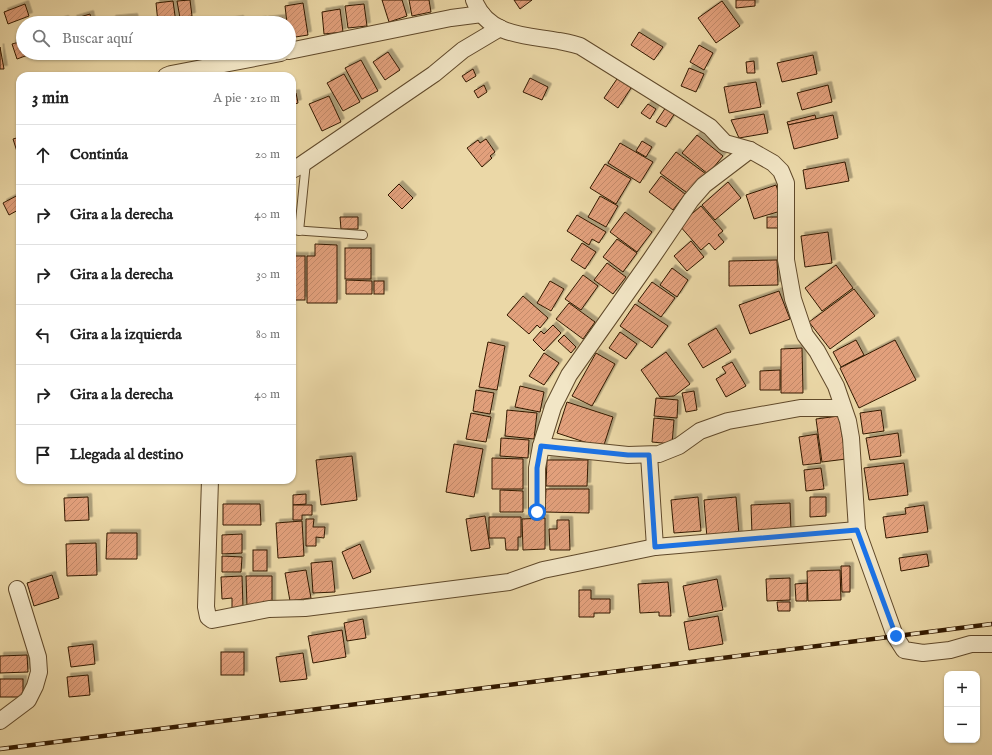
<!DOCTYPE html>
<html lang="es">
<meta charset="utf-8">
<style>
:root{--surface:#fff;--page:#f2f2f2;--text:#222;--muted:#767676;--line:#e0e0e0}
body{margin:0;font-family:"IM FELL English",serif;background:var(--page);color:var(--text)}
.controls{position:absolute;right:12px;bottom:12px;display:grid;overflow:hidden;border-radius:8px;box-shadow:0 1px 3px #0004}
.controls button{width:36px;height:36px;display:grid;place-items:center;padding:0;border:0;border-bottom:1px solid var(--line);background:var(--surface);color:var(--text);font:20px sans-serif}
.stop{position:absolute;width:12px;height:12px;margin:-9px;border:3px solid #1a73e8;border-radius:50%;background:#fff}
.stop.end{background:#1a73e8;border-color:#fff;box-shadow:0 1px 4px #0008}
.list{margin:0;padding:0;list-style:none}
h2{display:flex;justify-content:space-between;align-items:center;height:52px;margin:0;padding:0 16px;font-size:17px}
h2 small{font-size:13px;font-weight:400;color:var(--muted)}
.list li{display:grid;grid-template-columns:26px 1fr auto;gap:12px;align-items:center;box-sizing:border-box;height:60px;padding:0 16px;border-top:1px solid var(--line)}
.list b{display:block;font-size:15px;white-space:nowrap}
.list em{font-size:13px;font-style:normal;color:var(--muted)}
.icon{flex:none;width:22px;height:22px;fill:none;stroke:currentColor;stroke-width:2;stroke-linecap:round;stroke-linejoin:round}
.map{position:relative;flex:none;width:992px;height:755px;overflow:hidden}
.search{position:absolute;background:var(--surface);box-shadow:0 1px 3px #0004;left:16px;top:16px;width:280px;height:44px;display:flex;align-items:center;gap:10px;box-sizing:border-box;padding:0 14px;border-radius:22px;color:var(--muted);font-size:15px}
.panel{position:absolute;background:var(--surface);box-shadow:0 1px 3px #0004;left:16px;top:72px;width:280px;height:412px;border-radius:12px}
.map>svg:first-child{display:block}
.building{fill:url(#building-hatch);stroke:#321900;filter:url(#shadow)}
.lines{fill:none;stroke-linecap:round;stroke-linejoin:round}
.service-casing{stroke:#60492a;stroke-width:10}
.minor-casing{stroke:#60492a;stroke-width:18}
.service{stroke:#f2e6c6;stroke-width:8}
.minor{stroke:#f2e6c6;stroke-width:16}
.rail-casing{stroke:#321900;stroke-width:4.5}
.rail{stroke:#f2e6c6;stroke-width:3;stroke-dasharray:9;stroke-linecap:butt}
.route{stroke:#1a73e8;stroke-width:5}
</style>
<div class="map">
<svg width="992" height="755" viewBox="0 0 992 755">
<defs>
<pattern id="building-hatch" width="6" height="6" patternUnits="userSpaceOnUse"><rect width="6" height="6" fill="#e2a07c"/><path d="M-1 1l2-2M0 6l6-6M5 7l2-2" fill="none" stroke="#c28969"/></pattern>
<filter id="shadow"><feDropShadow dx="3.5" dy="-3.5" stdDeviation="0" flood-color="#0004"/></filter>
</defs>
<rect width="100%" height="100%" fill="#ebd8a7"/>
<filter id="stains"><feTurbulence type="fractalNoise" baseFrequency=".005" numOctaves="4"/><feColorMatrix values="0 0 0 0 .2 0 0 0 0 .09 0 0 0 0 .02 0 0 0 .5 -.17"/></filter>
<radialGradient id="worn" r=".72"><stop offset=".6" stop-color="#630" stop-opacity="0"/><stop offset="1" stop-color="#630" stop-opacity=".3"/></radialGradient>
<!-- building -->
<g class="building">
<path d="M190,0L192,16L180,18L177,1Z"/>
<path d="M382,0H402L407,16L389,22Z"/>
<path d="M409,0H429L431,12L412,16Z"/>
<path d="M514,0H532L520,9Z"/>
<path d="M736,0H755V6L736,8Z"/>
<path d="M173,1L176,23H158L156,3Z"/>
<path d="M722,1L740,26L716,43L698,18Z"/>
<path d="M303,3L308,35L289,38V23H287L285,6Z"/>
<path d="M25,4L29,16L8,24L4,12Z"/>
<path d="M364,4L367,26L348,28L345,6Z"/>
<path d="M340,9L343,32L324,34L322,12Z"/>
<path d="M90,14L92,23H75L73,19Z"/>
<path d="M134,17L135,23H112V19Z"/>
<path d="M283,18L284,23H265V20Z"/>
<path d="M65,19L67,23H52Z"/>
<path d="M240,19L241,23H222V22Z"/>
<path d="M263,20V23H245V22Z"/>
<path d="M639,32L663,47L654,60L631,45Z"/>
<path d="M23,41V53H27L28,55L17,59L12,44Z"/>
<path d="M699,45L713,53L704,70L690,62Z"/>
<path d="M0,47L4,69H0Z"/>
<path d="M388,52L400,70L385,80L373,62Z"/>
<path d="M62,53H76L77,55L64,59Z"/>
<path d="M813,55L817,74L782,82L777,63Z"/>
<path d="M361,60L378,91L362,99L345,68Z"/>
<path d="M754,61L755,73H747L746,62Z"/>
<path d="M689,68L704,74L696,92L681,86Z"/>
<path d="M473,69L476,76L466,82L462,76Z"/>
<path d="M344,74L360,102L343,111L327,83Z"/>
<path d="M619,76L633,85L618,108L604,98Z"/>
<path d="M530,78L548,87L542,100L523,92Z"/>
<path d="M756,82L761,107L729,113L724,87Z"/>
<path d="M484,85L487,92L478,98L474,91Z"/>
<path d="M828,85L832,102L802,110L797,93Z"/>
<path d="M296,93L298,103L292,105V94Z"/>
<path d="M329,96L341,122L322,131L309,104Z"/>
<path d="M648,104L656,109L650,119L641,113Z"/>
<path d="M666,107L675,113L666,127L656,122Z"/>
<path d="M764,114L768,133L739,138L731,120Z"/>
<path d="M815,115L816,119L788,125L787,122Z"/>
<path d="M833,115L838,138L794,149L788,125Z"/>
<path d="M697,135L723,156L708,174L682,153Z"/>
<path d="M20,137V161L13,139Z"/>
<path d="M486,139L495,152L490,156L492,158L482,167L467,148L478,140L480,143Z"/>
<path d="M642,141L652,147L646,157L636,151Z"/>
<path d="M620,143L653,162L640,183L608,163Z"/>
<path d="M676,152L706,174L690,195L660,173Z"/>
<path d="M845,162L849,181L806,189L803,170Z"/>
<path d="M605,164L631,179L616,204L590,188Z"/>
<path d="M661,176L685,194L673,210L649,192Z"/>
<path d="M728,182L741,198L715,220L702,205Z"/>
<path d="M399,184L413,198L402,209L388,195Z"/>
<path d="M776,185L784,210L754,219L746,195Z"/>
<path d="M20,194V209L9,215L3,203Z"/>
<path d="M600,196L618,206L606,227L588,217Z"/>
<path d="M701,206L723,231L718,235L724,242L715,250L709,243L701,250L679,225Z"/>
<path d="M625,212L652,232L637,252L610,232Z"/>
<path d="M577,215L606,232L599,243L592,239L589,245L567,231Z"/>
<path d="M340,217H358V229H341Z"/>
<rect x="767" y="217" width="11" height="11"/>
<path d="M828,232L832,263L805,267L801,236Z"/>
<path d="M617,239L637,253L623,272L603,257Z"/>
<path d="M691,241L704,257L687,271L674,256Z"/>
<path d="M582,243L596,252L585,269L571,260Z"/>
<path d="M315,244L337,245V303H307V256H315Z"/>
<rect x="345" y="248" width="26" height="31"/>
<rect x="292" y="256" width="13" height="44"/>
<path d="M777,260L778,285L729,286V261Z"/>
<path d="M607,263L626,277L613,294L594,280Z"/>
<path d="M836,265L853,288L822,311L805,288Z"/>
<path d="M672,268L688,280L677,297L660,285Z"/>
<path d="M583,275L598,286L581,310L565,299Z"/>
<path d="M346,280L372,281V294H346Z"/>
<rect x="374" y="281" width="10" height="13"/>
<path d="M550,281L564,289L551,311L537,303Z"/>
<path d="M652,282L675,298L661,317L638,301Z"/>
<path d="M854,289L875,316L830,349L809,322Z"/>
<path d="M779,291L790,319L750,334L739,305Z"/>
<path d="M523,296L548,318L540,328L537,325L529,334L507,315Z"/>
<path d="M569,303L595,322L583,339L556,319Z"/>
<path d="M635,304L668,326L652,348L620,326Z"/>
<path d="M553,325L561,333L544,351L533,340L541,331L544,334Z"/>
<path d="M716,328L731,352L703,368L688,344Z"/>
<path d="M620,332L637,344L626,359L609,348Z"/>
<path d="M564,335L576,347L571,353L558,341Z"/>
<path d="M856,340L864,355L841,367L833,352Z"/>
<path d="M895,340L916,380L859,408L840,368Z"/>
<path d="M488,342L505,346L497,390L479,387Z"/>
<path d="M802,348L803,393H781V349Z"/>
<path d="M666,352L690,384L674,396L660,397L641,370Z"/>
<path d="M544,353L559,363L544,385L529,376Z"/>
<path d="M596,353L615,364L592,406L572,396Z"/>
<path d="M732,362L746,386L726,397L716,379L726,373L722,367Z"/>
<path d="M780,370V390H760V371Z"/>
<path d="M520,386L544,392L540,412L515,407Z"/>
<path d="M476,390L494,393L490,414L473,411Z"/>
<path d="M694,391L697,410L686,412L682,393Z"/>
<path d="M656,398L678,400L677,418L654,416Z"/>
<path d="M567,402L613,417L603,448L557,433Z"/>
<path d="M507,410L537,413L534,439L505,436Z"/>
<path d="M881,410L884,431L863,434L860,413Z"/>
<path d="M471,413L491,417L486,442L466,439Z"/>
<path d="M839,416L846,459L822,462L816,419Z"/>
<path d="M654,418L674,420L672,444L652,442Z"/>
<path d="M898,433L901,456L870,460L866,438Z"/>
<path d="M817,434L821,463L803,465L799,437Z"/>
<path d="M501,438L529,440L528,458L500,456Z"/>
<path d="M454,444L483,449L474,497L446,492Z"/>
<path d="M352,456L357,500L321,505L316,460Z"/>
<path d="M492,458L523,459V489H492Z"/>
<path d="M547,460H588L587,486H546Z"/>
<path d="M904,463L908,495L869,500L864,468Z"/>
<path d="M821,468L824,489L806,491L804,470Z"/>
<path d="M546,489H589V513L545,512Z"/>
<path d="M500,490L523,491V512H500Z"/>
<path d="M306,494V504L293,505V495Z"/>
<path d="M88,497L89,520L65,521L64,498Z"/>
<path d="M698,497L701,531L674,533L671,500Z"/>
<path d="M736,497L739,535L707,538L704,500Z"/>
<path d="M810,497H826V516L810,517Z"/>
<path d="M790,503L791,531L752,534L751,505Z"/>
<path d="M223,504H260L261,525H223Z"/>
<path d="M293,505H312V515H302V520H293Z"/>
<path d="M924,505L928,532L886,538L883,517L906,514L905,508Z"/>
<path d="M485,516L490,548L471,551L466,519Z"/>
<path d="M489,517H521V537H518V550H506L505,538H489Z"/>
<path d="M545,518V549L523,550L522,519Z"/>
<path d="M306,519H314L313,527H325L324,538L316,537V546H306Z"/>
<path d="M557,520H569L570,550H550L549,529H557Z"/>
<path d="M302,521L304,556L278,558L276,523Z"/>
<path d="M107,533H137V559H106Z"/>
<path d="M242,534V553L222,554V535Z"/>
<path d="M96,543L97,575L67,576L66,544Z"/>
<path d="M360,544L371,572L353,579L342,552Z"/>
<rect x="253" y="550" width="14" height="21"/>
<path d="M927,554L929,566L901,571L899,558Z"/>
<path d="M222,556L242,557L241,572H222Z"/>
<path d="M332,561L335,592L313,593L311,563Z"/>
<path d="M841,566H850V592H842Z"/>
<path d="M306,570L311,598L290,601L285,573Z"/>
<path d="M840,570L841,600L808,601L807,571Z"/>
<path d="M52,575L59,598L34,606L27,583Z"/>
<path d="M242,576L243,607L232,608V598L222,599L221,577Z"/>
<path d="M246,576H272V606L247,607Z"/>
<path d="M790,578V600L767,601L766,579Z"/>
<path d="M717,579L723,610L689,617L683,586Z"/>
<path d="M668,582L671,616H659V612L640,613L638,584Z"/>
<path d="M807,583V601H796L795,584Z"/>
<path d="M579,590H591V599H610V613H594V617H579Z"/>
<path d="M777,602H790V611H778Z"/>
<path d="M718,616L723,644L689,650L684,622Z"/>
<path d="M363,619L366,638L347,641L344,623Z"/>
<path d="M342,630L346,657L313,663L308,636Z"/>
<path d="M93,644L95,664L71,667L68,647Z"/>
<rect x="221" y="652" width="23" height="23"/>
<path d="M303,653L307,679L280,682L276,657Z"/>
<path d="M27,655L28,672L0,673V656Z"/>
<path d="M88,675L90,695L69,697L67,677Z"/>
<rect x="0" y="679" width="23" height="18"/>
</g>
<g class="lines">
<!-- service casing -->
<g class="service-casing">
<g id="service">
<path d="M292,230L363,235"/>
<path d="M299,231L306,162"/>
</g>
</g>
<!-- minor casing -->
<g class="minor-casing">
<g id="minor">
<path d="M474,0C488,37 527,35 559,41C566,42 573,44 580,46L710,127L725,143L750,150L773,163L781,171L786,183V260L793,299L805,335L817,351L836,386L848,421L851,438L857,530L895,636L904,650L923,653L950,650L971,644H992"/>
<path d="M289,51L451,18L482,14"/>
<path d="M166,76L171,74L281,53"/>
<path d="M292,170L298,167L434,74L463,50L500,28"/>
<path d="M541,446L628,455L659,454L679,446L700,431L728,421L800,408H843"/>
<path d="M649,455L655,547"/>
<path d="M210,480L206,607L208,617L212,620L269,609L305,608L509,582L543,570L655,547L857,530"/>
<path d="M537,512V468L541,446L553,407L569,375L651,259L691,200L704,185L750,150"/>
<path d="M0,721L28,700L35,686L39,672L38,657L17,589"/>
</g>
</g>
<!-- service -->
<use href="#service" class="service"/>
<!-- minor -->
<use href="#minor" class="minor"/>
<!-- rail casing -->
<g class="rail-casing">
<path id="rail" d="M0,749L992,624"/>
</g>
<!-- rail -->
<use href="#rail" class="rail"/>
</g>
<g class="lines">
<!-- route -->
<path class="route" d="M537,512V468L541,446L628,455H649L655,547L857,530L896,636"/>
</g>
<rect width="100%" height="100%" filter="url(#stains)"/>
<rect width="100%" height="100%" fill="url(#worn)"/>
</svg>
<div class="controls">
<button>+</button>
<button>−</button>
</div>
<div class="stop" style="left:537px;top:512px"></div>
<div class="stop end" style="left:896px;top:636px"></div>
<div class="search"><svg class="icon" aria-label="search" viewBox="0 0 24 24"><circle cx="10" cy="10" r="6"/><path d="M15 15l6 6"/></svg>Buscar aquí</div>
<section class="panel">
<h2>3 min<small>A pie · 210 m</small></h2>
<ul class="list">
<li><svg class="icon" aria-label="ahead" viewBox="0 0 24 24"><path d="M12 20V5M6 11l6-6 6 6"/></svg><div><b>Continúa</b></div><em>20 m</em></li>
<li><svg class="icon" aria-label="right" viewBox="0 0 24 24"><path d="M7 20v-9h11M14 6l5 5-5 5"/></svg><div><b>Gira a la derecha</b></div><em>40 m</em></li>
<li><svg class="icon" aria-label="right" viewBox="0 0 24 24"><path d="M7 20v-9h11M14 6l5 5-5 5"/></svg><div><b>Gira a la derecha</b></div><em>30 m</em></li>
<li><svg class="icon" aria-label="left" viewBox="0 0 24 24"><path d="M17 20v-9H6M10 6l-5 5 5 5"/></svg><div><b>Gira a la izquierda</b></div><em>80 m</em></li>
<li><svg class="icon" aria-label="right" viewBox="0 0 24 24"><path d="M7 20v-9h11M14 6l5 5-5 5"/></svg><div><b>Gira a la derecha</b></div><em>40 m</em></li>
<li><svg class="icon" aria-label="arrive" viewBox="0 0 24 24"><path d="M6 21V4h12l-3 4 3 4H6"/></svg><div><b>Llegada al destino</b></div></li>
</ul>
</section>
</div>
